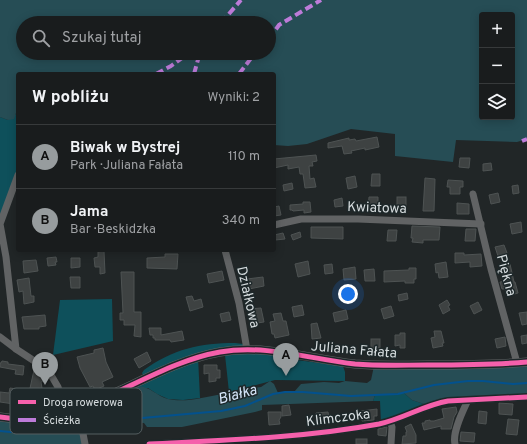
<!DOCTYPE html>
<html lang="pl">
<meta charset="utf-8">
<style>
:root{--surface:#191c1d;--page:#26292a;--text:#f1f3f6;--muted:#9fa1a4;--line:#373a3b;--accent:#979c9e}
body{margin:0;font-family:Overpass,sans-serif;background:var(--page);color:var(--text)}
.controls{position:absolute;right:12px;top:12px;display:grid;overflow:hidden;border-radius:4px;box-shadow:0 2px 10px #0003}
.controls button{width:36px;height:36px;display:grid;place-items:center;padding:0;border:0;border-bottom:1px solid var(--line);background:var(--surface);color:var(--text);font:20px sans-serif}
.you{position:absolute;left:348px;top:294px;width:14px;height:14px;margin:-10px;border:3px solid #fff;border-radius:50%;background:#1a73e8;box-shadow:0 0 0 6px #1a73e833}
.badge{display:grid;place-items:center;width:26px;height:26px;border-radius:50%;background:var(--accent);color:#111;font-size:13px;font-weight:700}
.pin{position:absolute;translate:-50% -33px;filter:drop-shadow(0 1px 2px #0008)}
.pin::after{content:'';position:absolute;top:21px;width:14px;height:12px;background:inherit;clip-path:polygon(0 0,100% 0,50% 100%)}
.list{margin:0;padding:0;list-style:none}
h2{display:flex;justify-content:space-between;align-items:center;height:52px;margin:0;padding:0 16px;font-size:17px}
h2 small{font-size:13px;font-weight:400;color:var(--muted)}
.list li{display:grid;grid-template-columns:26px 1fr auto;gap:12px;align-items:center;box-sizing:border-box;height:64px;padding:0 16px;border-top:1px solid var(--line)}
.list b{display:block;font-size:15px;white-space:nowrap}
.list p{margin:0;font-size:13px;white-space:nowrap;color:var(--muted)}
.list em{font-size:13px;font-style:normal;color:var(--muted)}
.icon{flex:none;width:22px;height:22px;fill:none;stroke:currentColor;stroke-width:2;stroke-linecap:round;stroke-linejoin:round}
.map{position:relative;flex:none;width:527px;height:444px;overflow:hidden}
.search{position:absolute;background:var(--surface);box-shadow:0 2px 10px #0003;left:16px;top:16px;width:260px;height:44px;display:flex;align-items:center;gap:10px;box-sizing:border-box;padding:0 14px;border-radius:22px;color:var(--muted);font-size:15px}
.panel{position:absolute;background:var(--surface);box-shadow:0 2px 10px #0003;left:16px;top:72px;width:260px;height:180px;border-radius:4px}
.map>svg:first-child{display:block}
.green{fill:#0e505b}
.forest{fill:#264d55;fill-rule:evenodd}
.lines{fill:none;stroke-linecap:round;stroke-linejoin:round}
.stream{stroke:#03518d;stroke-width:2}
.building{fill:#3e4242;stroke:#4e5353}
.minor{stroke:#616364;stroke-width:7}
.tertiary{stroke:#616364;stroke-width:9}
.quiet{stroke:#bd7bd9;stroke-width:4;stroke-dasharray:8 4;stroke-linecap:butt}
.cycleway-casing{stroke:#1e282a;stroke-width:8}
.cycleway{stroke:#f560ab;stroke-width:5}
.labels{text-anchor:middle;stroke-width:3;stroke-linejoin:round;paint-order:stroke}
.street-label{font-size:14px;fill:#d6dcde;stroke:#1e282a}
.water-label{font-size:15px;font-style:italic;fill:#d3e4f7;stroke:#1e282a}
.key{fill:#1e282a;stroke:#555e60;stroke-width:1}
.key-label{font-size:11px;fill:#d6dcde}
</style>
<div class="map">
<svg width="527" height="444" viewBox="0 0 527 444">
<rect width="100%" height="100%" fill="#212627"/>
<!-- green -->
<g class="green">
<path d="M18,105V175L0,224V117L8,120L16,114Z"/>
<path d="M112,299L113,341L53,355L60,300Z"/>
<path d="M235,343L243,344L247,350L198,357L200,398L183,400L168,399L157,394L148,388L128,390C126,392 125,395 123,398C116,410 102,406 91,406L144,378L142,373L144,370C173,349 200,343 235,343Z"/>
<path d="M244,353L269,354L281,358L343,366L345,372V381L275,380L229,392L225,355Z"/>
<path d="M404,393L412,400L424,404L427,407L381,423L380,401H373L375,395Z"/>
</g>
<!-- forest -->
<g class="forest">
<path d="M0,0H527V139L517,142L456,140L453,162L395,156V134L351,129L307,144L288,146L274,145V74H18C18,89 20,105 14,119L8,120L0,117ZM482,15H512V117H482ZM23,23H269V53H23Z"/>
<path d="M527,362V397L491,398L427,407L424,404L412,400L404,393L375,395L373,401L262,405V410L255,412L182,427H147L144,423C127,422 96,422 83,434L85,444H0V417L9,418C35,414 65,407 91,406C98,405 106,407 112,406C124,405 123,389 134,387C147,383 156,396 168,399C185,403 205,397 222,394C235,391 248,389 261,387L270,381L274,384L278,393L294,392L301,384L324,382L339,383L345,381L367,383L371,380L374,366Z"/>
</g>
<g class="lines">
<!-- stream -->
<path class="stream" d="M0,431L10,432L63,429L97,422L221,411L245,406L273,394L285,392H303L351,396L398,394L434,385L468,381H483L513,384L527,383"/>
</g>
<!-- building -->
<g class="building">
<path d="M377,137L379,147L365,150V148L351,151L352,153L344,154L342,146L328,148V143L349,138V140L355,139L356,141Z"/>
<path d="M316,155L317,161L312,162L313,166H309L310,179L314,178L316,187L305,188L303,174H300L299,167L288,169V165L274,168V159Z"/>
<path d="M460,158H470L469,168L459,167Z"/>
<path d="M491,163L492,170L483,171V164Z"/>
<path d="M372,174H380V186H371Z"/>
<path d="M355,176L357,187L348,189L346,178Z"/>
<path d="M425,178L435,179L434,211H423Z"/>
<path d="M448,180L463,181V187H460V194H450V187H447Z"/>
<path d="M292,183L293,189L284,191L283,185Z"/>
<path d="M518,185L519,193L513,194L512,186Z"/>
<path d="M498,193L500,202L491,204L489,195Z"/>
<path d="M369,197H378V210H368Z"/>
<rect x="397" y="197" width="9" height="12"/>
<path d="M342,198L343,206L335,207L334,200Z"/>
<path d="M303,202H310L311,212L304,213V210L293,211L292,210H290V205L303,204Z"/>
<path d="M457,203L469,204V214H457Z"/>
<path d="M279,206L281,215L274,216V207Z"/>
<path d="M521,222L522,232L512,234L510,224Z"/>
<path d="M412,226L440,227L439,240H423V243L412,242L413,238H411Z"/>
<path d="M311,227H343V239L311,238Z"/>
<path d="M466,229H476L475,241H465Z"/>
<path d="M388,230H397L396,241H387Z"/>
<path d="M300,232L301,237L293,240L291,235Z"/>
<path d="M283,233L285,239L275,240L274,235Z"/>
<path d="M504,245L507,253L498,256L495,247Z"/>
<path d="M104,251L105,273L100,274V267H95L94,258L98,257V252Z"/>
<path d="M455,253H464V255L481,254L482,266L470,267V262L455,263Z"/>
<path d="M165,254H178L177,269L147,268V258L165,257Z"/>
<path d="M56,257L57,262H55L56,265L48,266L47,258Z"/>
<path d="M71,258H80V267L71,268Z"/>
<path d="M36,260L38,271L24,273L23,261Z"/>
<path d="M308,261L310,274L298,277L295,264Z"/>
<path d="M446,262L448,277L439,278L438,272L436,273L435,264Z"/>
<path d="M332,264L333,273L325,274L324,265Z"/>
<path d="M510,264L514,282H515L518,293L507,296L505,289H502L500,282L505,281L501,266Z"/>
<path d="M355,267L356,279L344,280L343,269Z"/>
<path d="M409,268H416V279H414V283H405V281L384,282V271L409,270Z"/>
<path d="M374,269L375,281H365L364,270Z"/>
<path d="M222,271L224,280L209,283L207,274Z"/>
<path d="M121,272H134V312H141V337L134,336L135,325H124V320H120V313H123Z"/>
<path d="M70,277H80V288H71Z"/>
<path d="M263,277L264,286L249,289L247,279Z"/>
<path d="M29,278L31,296H34V302L24,304L23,291L19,292L17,280Z"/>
<path d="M407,293L408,299L399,301L398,295Z"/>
<path d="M192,296L194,301L201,299L203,307L190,311L186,297Z"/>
<path d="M447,300L450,305L448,306L450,310L443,314L439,305Z"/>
<path d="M478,302L482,310L474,314L470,306Z"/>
<path d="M302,305L304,315L294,317L292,307Z"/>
<path d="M391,306L394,316L384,319L381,309Z"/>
<path d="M261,308L264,322L251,324L249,309Z"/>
<path d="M346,310L348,319L335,322L333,313Z"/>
<path d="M229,312L231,320L222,322L220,314Z"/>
<path d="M527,312V324L522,325L519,313Z"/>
<path d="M281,313L283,321H286L289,335L275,338L274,334H272L270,322L275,321L273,314Z"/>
<path d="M45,315L46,326L39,327V329H24L22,317Z"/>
<path d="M317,323L321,338L312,339L311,324Z"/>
<path d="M149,328H161V335L182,331L184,340L171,342L170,340H155V338H153V335H150Z"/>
<path d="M434,331H441L444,343H442L443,346L433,348L431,338L435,337Z"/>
<path d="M400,333H405V348H400V345L395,346V335H400Z"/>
<path d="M527,335V343L522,344L521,336Z"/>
<path d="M505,337L506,346L497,348L495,339Z"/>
<rect x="371" y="339" width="9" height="9"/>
<path d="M103,348L106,362L113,377L102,382L104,386L95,390L93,386L90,387L80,368L77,357L94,353V350Z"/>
<path d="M147,352L151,361L139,368L134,359Z"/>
<path d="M2,361L8,362V364L24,366L23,375L15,374L16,370L0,367V363H1Z"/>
<path d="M204,365H217V370H220V378H216V381L209,382V373L204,374Z"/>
<path d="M34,370L41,372L47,377L45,380L41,382L43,394L45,393L47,401L27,402Z"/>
<path d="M10,388L17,389L16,394H21L20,402H14V404L0,402V392L9,393Z"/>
<path d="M499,403L513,404L512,415L499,414Z"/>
<path d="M289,405L291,415L282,416V406Z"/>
<path d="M456,407L457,412L454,417L451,429H441V426L424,430L422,423H425V421L430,420V421H434L444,418L442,409Z"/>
<path d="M377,409V416H374V420L362,421L361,411Z"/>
<path d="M479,411L487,412L486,424L478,423Z"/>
<path d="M268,412H281V417L279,420L280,424L269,425Z"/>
<path d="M328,412L329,418L326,419V422H317L316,413Z"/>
<path d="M508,419L519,420L517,435L506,434Z"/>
<path d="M411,424L416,435V443L402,444L403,436H406V432H407L405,427Z"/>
<path d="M387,427L386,436L378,435V429Z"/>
<path d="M461,432L475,433L474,442L460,441Z"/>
<rect x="356" y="439" width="11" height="5"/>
</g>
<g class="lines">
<!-- minor -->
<g class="minor">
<path d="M18,175L0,224L6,257L16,349L48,370L58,387L65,413"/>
<path d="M473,194L491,269L517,363"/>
<path d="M274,225L301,219H358L481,224"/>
<path d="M225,250L239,303L247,350"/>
<path d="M0,337L16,349"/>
<path d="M78,408L85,444"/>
<path d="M390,421L392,427L391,444"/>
<path d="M149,444C226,440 303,438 379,424C403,419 424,405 448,401L527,397"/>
<path d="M455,444C452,432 463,411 468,400"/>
</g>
<!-- tertiary -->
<path class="tertiary" d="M0,417C80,430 145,365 220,352C265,344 310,359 355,364C379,366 403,365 427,365C461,365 494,365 527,362"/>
<!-- quiet -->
<g class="quiet">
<path d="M221,23L241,0"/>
<path d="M269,39L279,25L321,0"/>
<path d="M156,74L171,66L189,53"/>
<path d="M194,74L199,56L197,53"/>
<path d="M239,74L255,53"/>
<path d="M522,141L527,139"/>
</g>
<!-- cycleway casing -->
<g class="cycleway-casing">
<g id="cycleway">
<path d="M0,417C80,430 145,365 220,352C265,344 310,359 355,364C379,366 403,365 427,365C461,365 494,365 527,362"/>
<path d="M149,444C226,440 303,438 379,424C403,419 424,405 448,401L527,397"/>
</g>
</g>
<!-- cycleway -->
<use href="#cycleway" class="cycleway"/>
</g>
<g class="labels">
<!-- street labels -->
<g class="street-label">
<text transform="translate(377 207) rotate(2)" y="5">Kwiatowa</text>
<text transform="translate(507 275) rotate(75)" y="5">Piękna</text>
<text transform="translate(249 297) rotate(77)" y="5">Działkowa</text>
<text transform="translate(354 349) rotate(5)" y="5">Juliana Fałata</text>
<text transform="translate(338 417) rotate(-7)" y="5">Klimczoka</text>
</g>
<!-- water labels -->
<g class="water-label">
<text transform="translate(237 394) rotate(-15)" y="5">Białka</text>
</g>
</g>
<!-- legend -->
<rect x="10" y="388" width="132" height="46" rx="6" class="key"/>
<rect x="18" y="400" width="18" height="4" fill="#f560ab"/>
<rect x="18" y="418" width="18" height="4" fill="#bd7bd9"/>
<g class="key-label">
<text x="43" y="406">Droga rowerowa</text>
<text x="43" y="424">Ścieżka</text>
</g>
</svg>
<div class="controls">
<button>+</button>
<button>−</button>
<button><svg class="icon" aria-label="layers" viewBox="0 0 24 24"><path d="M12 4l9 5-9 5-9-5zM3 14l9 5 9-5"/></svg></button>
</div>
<div class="you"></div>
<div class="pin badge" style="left:286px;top:376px">A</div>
<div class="pin badge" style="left:45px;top:385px">B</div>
<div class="search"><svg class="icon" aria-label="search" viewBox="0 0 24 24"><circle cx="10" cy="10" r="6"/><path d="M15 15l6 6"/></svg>Szukaj tutaj</div>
<section class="panel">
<h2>W pobliżu<small>Wyniki: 2</small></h2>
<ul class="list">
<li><span class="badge">A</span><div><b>Biwak w Bystrej</b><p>Park · Juliana Fałata</p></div><em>110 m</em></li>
<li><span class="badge">B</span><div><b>Jama</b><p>Bar · Beskidzka</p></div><em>340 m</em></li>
</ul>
</section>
</div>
